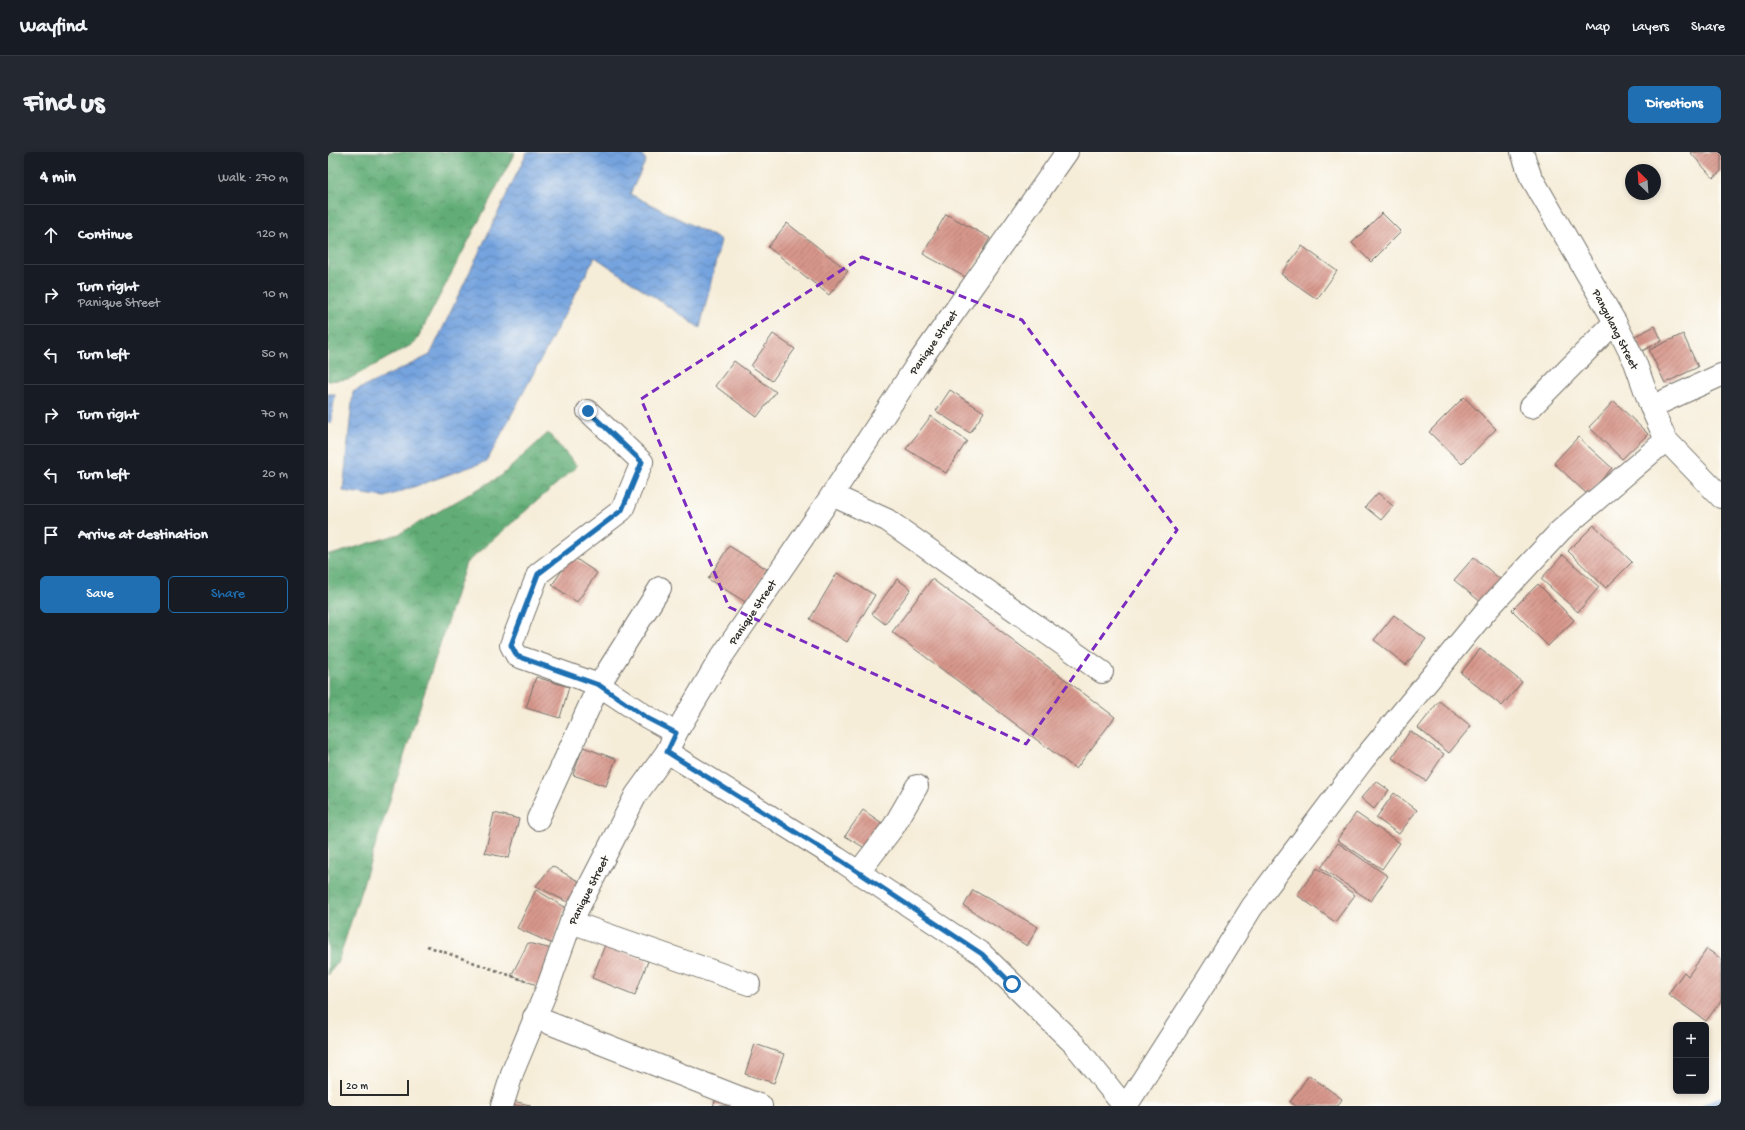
<!DOCTYPE html>
<meta charset="utf-8">
<style>
:root{--surface:#171b24;--page:#242831;--text:#f1f3f6;--muted:#9ea1a6;--line:#363941;--accent:#1f6fb2}
body{margin:0;font-family:"Gochi Hand",sans-serif;background:var(--page);color:var(--text)}
.controls{position:absolute;right:12px;bottom:12px;display:grid;overflow:hidden;border-radius:6px;box-shadow:0 2px 6px #0003}
.controls button{width:36px;height:36px;display:grid;place-items:center;padding:0;border:0;border-bottom:1px solid var(--line);background:var(--surface);color:var(--text);font:20px sans-serif}
.compass{position:absolute;left:1297px;top:12px;width:36px;height:36px;border-radius:50%;background:var(--surface);box-shadow:0 2px 6px #0003;rotate:335deg}
.scale{position:absolute;left:12px;bottom:10px;width:69px;box-sizing:border-box;padding-left:4px;border:2px solid #2b2b2b;border-top:0;font-size:11px;line-height:14px;white-space:nowrap;color:#2b2b2b;-webkit-text-stroke:3px #fdfcf7;paint-order:stroke}
.stop{position:absolute;width:12px;height:12px;margin:-9px;border:3px solid #1f6fb2;border-radius:50%;background:#fff}
.stop.end{background:#1f6fb2;border-color:#fff;box-shadow:0 1px 4px #0008}
.list{margin:0;padding:0;list-style:none}
h2{display:flex;justify-content:space-between;align-items:center;height:52px;margin:0;padding:0 16px;font-size:17px}
h2 small{font-size:13px;font-weight:400;color:var(--muted)}
.list li{display:grid;grid-template-columns:26px 1fr auto;gap:12px;align-items:center;box-sizing:border-box;height:60px;padding:0 16px;border-top:1px solid var(--line)}
.list b{display:block;font-size:15px;white-space:nowrap}
.list p{margin:0;font-size:13px;white-space:nowrap;color:var(--muted)}
.list em{font-size:13px;font-style:normal;color:var(--muted)}
.actions{display:flex;gap:8px;padding:12px 16px}
.actions a{flex:1;padding:9px 0;border:1px solid var(--accent);border-radius:6px;text-align:center;font-size:14px;color:var(--accent)}
.actions .main{background:var(--accent);color:#fff}
.icon{flex:none;width:22px;height:22px;fill:none;stroke:currentColor;stroke-width:2;stroke-linecap:round;stroke-linejoin:round}
.map{position:relative;flex:none;width:1393px;height:954px;overflow:hidden;border-radius:6px}
header{display:flex;align-items:center;gap:24px;box-sizing:border-box;height:56px;padding:0 20px;background:var(--surface);border-bottom:1px solid var(--line)}
header strong{font-size:19px}
nav{display:flex;gap:22px;margin-inline-start:auto;font-size:14px}
.intro{display:flex;align-items:center;justify-content:space-between;box-sizing:border-box;height:96px;padding:0 24px}
h1{margin:0;font-size:28px}
.button{padding:10px 18px;border-radius:6px;background:var(--accent);color:#fff;font-size:14px;font-weight:700}
main{display:flex;gap:24px;padding:0 24px}
aside{flex:1;background:var(--surface);border-radius:6px;box-shadow:0 2px 6px #0003}
.map>svg:first-child{display:block}
.forest{fill:url(#forest-crowns);stroke:#466c51}
.water{fill:url(#water-waves);stroke:#506784}
.lines{fill:none;stroke-linecap:round;stroke-linejoin:round}
.stream{stroke:#74a3de;stroke-width:7}
.building{fill:url(#building-hatch)}
.minor-casing{stroke:#726f68;stroke-width:24}
.path{stroke:#726f68;stroke-width:2.5;stroke-dasharray:3 3;stroke-linecap:butt}
.minor{stroke:#fff;stroke-width:22}
.route{stroke:#1f6fb2;stroke-width:5}
.marked{fill:none;stroke:#7b2cbf;stroke-width:3;stroke-dasharray:8 5;stroke-linejoin:round}
.labels{text-anchor:middle;stroke-width:3;stroke-linejoin:round;paint-order:stroke}
.street-label{font-size:12px;fill:#2b2b2b;stroke:#fdfcf7}
</style>
<header>
<strong>Wayfind</strong>
<nav><a>Map</a><a>Layers</a><a>Share</a></nav>
</header>
<div class="intro"><h1>Find us</h1><a class="button">Directions</a></div>
<main>
<aside>
<h2>4 min<small>Walk · 270 m</small></h2>
<ul class="list">
<li><svg class="icon" aria-label="ahead" viewBox="0 0 24 24"><path d="M12 20V5M6 11l6-6 6 6"/></svg><div><b>Continue</b></div><em>120 m</em></li>
<li><svg class="icon" aria-label="right" viewBox="0 0 24 24"><path d="M7 20v-9h11M14 6l5 5-5 5"/></svg><div><b>Turn right</b><p>Panique Street</p></div><em>10 m</em></li>
<li><svg class="icon" aria-label="left" viewBox="0 0 24 24"><path d="M17 20v-9H6M10 6l-5 5 5 5"/></svg><div><b>Turn left</b></div><em>50 m</em></li>
<li><svg class="icon" aria-label="right" viewBox="0 0 24 24"><path d="M7 20v-9h11M14 6l5 5-5 5"/></svg><div><b>Turn right</b></div><em>70 m</em></li>
<li><svg class="icon" aria-label="left" viewBox="0 0 24 24"><path d="M17 20v-9H6M10 6l-5 5 5 5"/></svg><div><b>Turn left</b></div><em>20 m</em></li>
<li><svg class="icon" aria-label="arrive" viewBox="0 0 24 24"><path d="M6 21V4h12l-3 4 3 4H6"/></svg><div><b>Arrive at destination</b></div></li>
</ul>
<div class="actions"><a class="main">Save</a><a>Share</a></div>
</aside>
<div class="map">
<svg width="1393" height="954" viewBox="0 0 1393 954">
<defs>
<pattern id="forest-crowns" width="20" height="18" patternUnits="userSpaceOnUse"><rect width="20" height="18" fill="#62ad77"/><path d="M2 6a3 3 0 1 1 6 0M12 15a3 3 0 1 1 6 0" fill="none" stroke="#518d62"/></pattern>
<pattern id="water-waves" width="16" height="10" patternUnits="userSpaceOnUse"><rect width="16" height="10" fill="#74a3de"/><path d="M0 5q4-4 8 0t8 0" fill="none" stroke="#5f85b4"/></pattern>
<pattern id="building-hatch" width="6" height="6" patternUnits="userSpaceOnUse"><rect width="6" height="6" fill="#d7968b"/><path d="M-1 1l2-2M0 6l6-6M5 7l2-2" fill="none" stroke="#af7b72"/></pattern>
</defs>
<rect width="100%" height="100%" fill="#fdfcf7"/>
<filter id="ink" filterUnits="userSpaceOnUse"><feTurbulence type="fractalNoise" baseFrequency=".025" numOctaves="2"/><feDisplacementMap in="SourceGraphic" scale="8" xChannelSelector="R" yChannelSelector="G"/><feConvolveMatrix kernelMatrix="1 2 1 2 8 2 1 2 1" color-interpolation-filters="sRGB"/></filter>
<filter id="wash" filterUnits="userSpaceOnUse"><feTurbulence type="fractalNoise" baseFrequency=".012" numOctaves="4" result="noise"/><feDisplacementMap in="SourceGraphic" scale="16" xChannelSelector="R" yChannelSelector="G"/><feGaussianBlur stdDeviation="0.9" result="paint"/><feColorMatrix in="noise" values="0 0 0 0 0 0 0 0 0 0 0 0 0 0 0 0 0 1.4 0 .05"/><feComposite in="paint" operator="in"/></filter>
<g filter="url(#wash)">
<rect width="100%" height="100%" fill="#f6edd9"/>
<!-- forest -->
<g class="forest">
<path d="M0,0H187L87,191L21,227L0,229Z"/>
<path d="M220,281L249,314L138,411L11,807L0,823V402H6L71,382L173,324Z"/>
</g>
<!-- water -->
<g class="water">
<path d="M199,0H312L318,8L302,42L393,88L372,176L267,105L159,309L57,345L15,339L25,240L102,203Z"/>
<path d="M0,242H7L3,271H0Z"/>
</g>
<g class="lines">
<!-- stream -->
<path class="stream" d="M1378,954L1393,948"/>
</g>
<g id="blocks">
<!-- building -->
<g class="building">
<path d="M1362,0H1393V19L1385,26Z"/>
<path d="M1054,61L1073,80L1043,110L1024,91Z"/>
<path d="M618,62L662,86L639,126L595,102Z"/>
<path d="M459,71L520,119L501,143L440,95Z"/>
<path d="M974,94L1009,119L989,147L953,122Z"/>
<path d="M1327,174L1334,189L1314,199L1307,184Z"/>
<path d="M445,182L467,197L444,229L423,214Z"/>
<path d="M1355,182L1370,215L1337,231L1321,198Z"/>
<path d="M406,209L448,240L429,265L387,234Z"/>
<path d="M622,238L656,260L642,281L608,259Z"/>
<path d="M1136,245L1168,277L1134,312L1101,280Z"/>
<path d="M1286,249L1320,282L1294,307L1261,275Z"/>
<path d="M603,264L639,289L618,321L578,297Z"/>
<path d="M1250,285L1284,316L1260,343L1226,311Z"/>
<path d="M1050,341L1065,354L1053,368L1037,355Z"/>
<path d="M1266,373L1304,410L1278,436L1240,399Z"/>
<path d="M401,394L439,417L419,451L380,427Z"/>
<path d="M1235,403L1271,435L1250,460L1213,427Z"/>
<path d="M244,404L269,421L249,450L224,433Z"/>
<path d="M1146,405L1173,428L1154,451L1126,428Z"/>
<path d="M509,421L547,443L519,490L482,467Z"/>
<path d="M569,427L583,437L557,472L544,462Z"/>
<path d="M604,427L787,565L748,617L564,480Z"/>
<path d="M1210,432L1246,468L1220,494L1184,458Z"/>
<path d="M1066,463L1098,487L1078,513L1046,488Z"/>
<path d="M1152,497L1194,530L1174,554L1133,521Z"/>
<path d="M208,525L241,535L232,566L198,556Z"/>
<path d="M1111,549L1143,574L1121,601L1090,576Z"/>
<path d="M1082,579L1116,602L1098,629L1064,606Z"/>
<path d="M255,595L288,607L278,634L245,623Z"/>
<path d="M1048,629L1061,638L1046,657L1033,646Z"/>
<path d="M1066,641L1089,658L1071,682L1048,666Z"/>
<path d="M535,658L557,673L540,698L517,684Z"/>
<path d="M166,661L191,667L181,706L157,701Z"/>
<path d="M1028,661L1072,691L1054,717L1009,688Z"/>
<path d="M1010,691L1060,724L1043,749L993,716Z"/>
<path d="M224,714L257,733L243,752L208,734Z"/>
<path d="M989,716L1027,743L1007,770L969,743Z"/>
<path d="M208,738L237,755L225,792L189,776Z"/>
<path d="M645,738L710,775L699,794L636,754Z"/>
<path d="M200,791L224,797L212,834L183,824Z"/>
<path d="M277,793L320,809L307,843L264,826Z"/>
<path d="M1379,797L1393,807V849L1378,869L1340,842L1356,820L1360,824Z"/>
<path d="M427,892L456,902L446,931L417,922Z"/>
<path d="M981,923L1014,947L1010,954H968L962,950Z"/>
<path d="M390,942L421,954H385Z"/>
<path d="M176,947L202,953V954H174Z"/>
</g>
</g>
</g>
<g filter="url(#ink)">
<use href="#blocks" fill-opacity="0" stroke="#726f68" stroke-width="1"/>
<g class="lines">
<!-- minor casing -->
<g class="minor-casing">
<g id="minor">
<path d="M1194,0L1202,23L1287,170L1307,210L1323,255L1338,288L1393,345"/>
<path d="M1203,255L1287,170"/>
<path d="M1323,255L1393,223"/>
<path d="M260,259L314,310L294,358L210,422L183,493L189,504L271,533L319,565L348,581"/>
<path d="M504,343L559,368L774,520"/>
<path d="M339,600L509,706L654,802L746,892L796,954"/>
<path d="M210,667L271,533L332,436"/>
<path d="M530,721L566,674L589,634"/>
<path d="M243,770L421,832"/>
<path d="M206,865L433,954"/>
<path d="M174,954L185,919L219,837L243,770L308,643L339,600L348,581L390,510L504,343L588,214L739,0"/>
<path d="M798,954L882,823L924,755L1035,608L1157,460L1233,378L1338,288"/>
</g>
</g>
<!-- path -->
<path class="path" d="M99,794L198,829"/>
<!-- minor -->
<use href="#minor" class="minor"/>
</g>
</g>
<g class="lines" filter="url(#ink)">
<!-- route -->
<path class="route" d="M260,259L314,310L294,358L210,422L183,493L189,504L271,533L319,566L348,581L339,600L509,706L654,802L684,832"/>
</g>
<!-- marked area -->
<path class="marked" d="M534,105L694,168L849,378L698,592L401,455L313,247Z"/>
<g class="labels">
<!-- street labels -->
<g class="street-label">
<text transform="translate(1288 177) rotate(63)" y="4">Pangulang Street</text>
<text transform="translate(605 190) rotate(-55)" y="4">Panique Street</text>
<text transform="translate(424 460) rotate(-56)" y="4">Panique Street</text>
<text transform="translate(260 738) rotate(-63)" y="4">Panique Street</text>
</g>
</g>
</svg>
<div class="controls">
<button>+</button>
<button>−</button>
</div>
<svg class="compass" viewBox="-18 -18 36 36"><path d="M0-13l5 13h-10z" fill="#e53935"/><path d="M0 13l5-13h-10z" fill="#9ea1a6"/></svg>
<div class="scale">20 m</div>
<div class="stop" style="left:684px;top:832px"></div>
<div class="stop end" style="left:260px;top:259px"></div>
</div>
</main>
